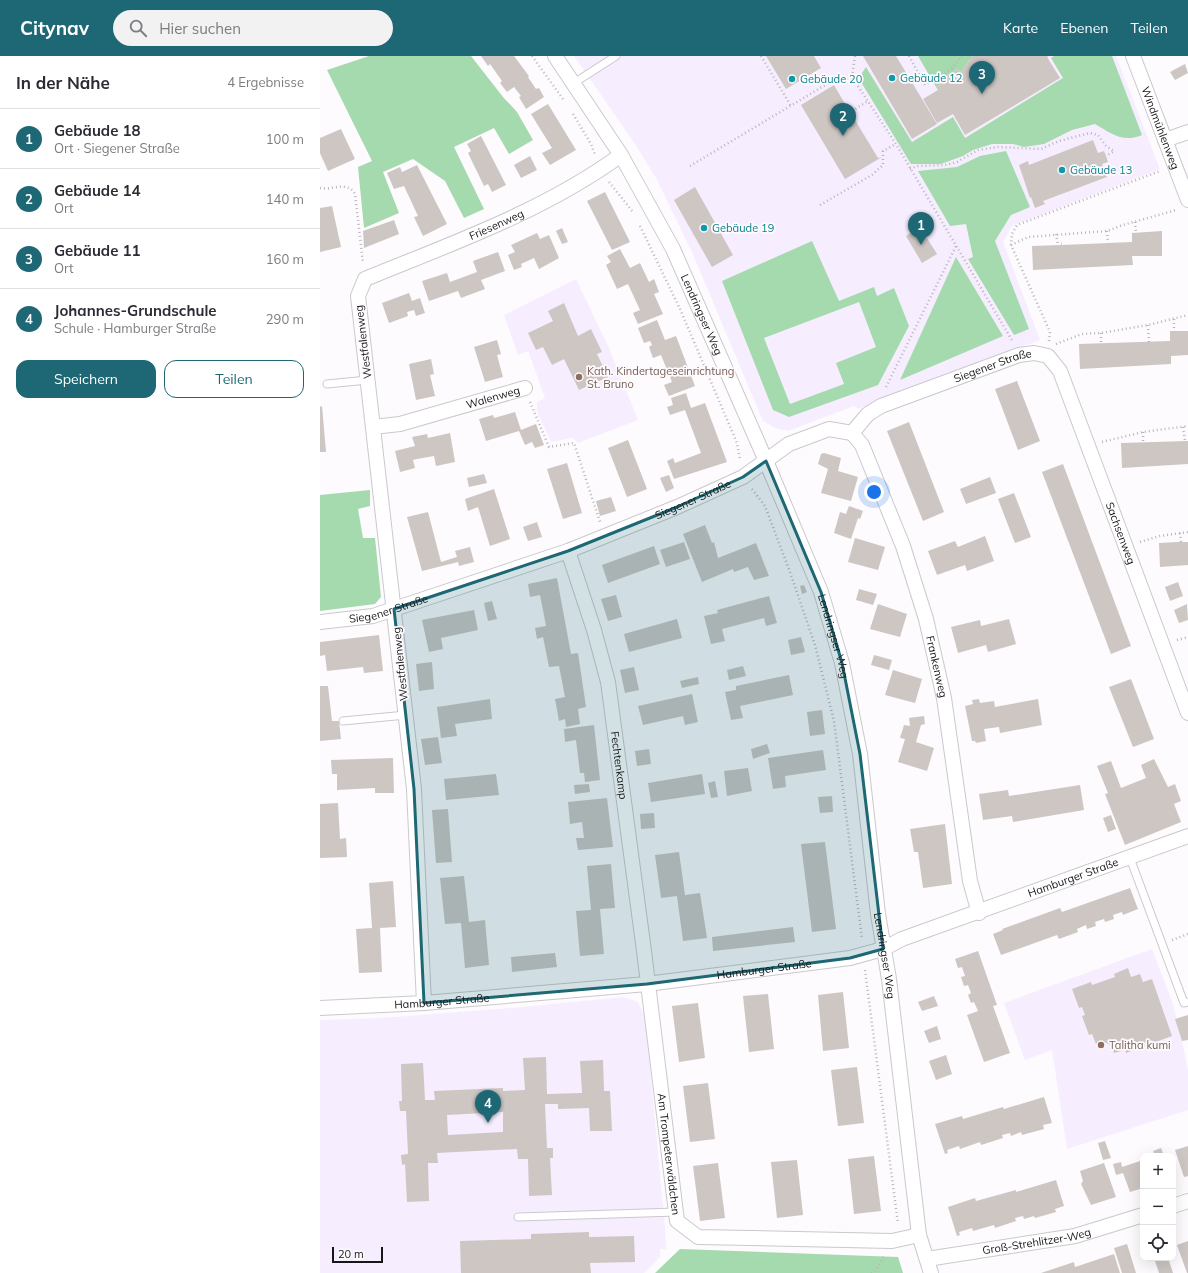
<!DOCTYPE html>
<html lang="de">
<meta charset="utf-8">
<style>
:root{--surface:#fff;--page:#f2f2f3;--text:#2b2b33;--muted:#7c7c81;--line:#e1e1e2;--accent:#1e6774}
body{margin:0;font-family:Mulish,sans-serif;background:var(--page);color:var(--text)}
.controls{position:absolute;right:12px;bottom:12px;display:grid;overflow:hidden;border-radius:8px;box-shadow:0 4px 16px #0002}
.controls button{width:36px;height:36px;display:grid;place-items:center;padding:0;border:0;border-bottom:1px solid var(--line);background:var(--surface);color:var(--text);font:20px sans-serif}
.scale{position:absolute;left:12px;bottom:10px;width:51px;box-sizing:border-box;padding-left:4px;border:2px solid #171618;border-top:0;font-size:11px;line-height:14px;white-space:nowrap;color:#171618;-webkit-text-stroke:3px #fdfbfe;paint-order:stroke}
.you{position:absolute;left:554px;top:436px;width:14px;height:14px;margin:-10px;border:3px solid #fff;border-radius:50%;background:#1a73e8;box-shadow:0 0 0 6px #1a73e833}
.badge{display:grid;place-items:center;width:26px;height:26px;border-radius:50%;background:var(--accent);color:#fff;font-size:13px;font-weight:700}
.pin{position:absolute;translate:-50% -33px;filter:drop-shadow(0 1px 2px #0008)}
.pin::after{content:'';position:absolute;top:21px;width:14px;height:12px;background:inherit;clip-path:polygon(0 0,100% 0,50% 100%)}
.list{margin:0;padding:0;list-style:none}
h2{display:flex;justify-content:space-between;align-items:center;height:52px;margin:0;padding:0 16px;font-size:17px}
h2 small{font-size:13px;font-weight:400;color:var(--muted)}
.list li{display:grid;grid-template-columns:26px 1fr auto;gap:12px;align-items:center;box-sizing:border-box;height:60px;padding:0 16px;border-top:1px solid var(--line)}
.list b{display:block;font-size:15px;white-space:nowrap}
.list p{margin:0;font-size:13px;white-space:nowrap;color:var(--muted)}
.list em{font-size:13px;font-style:normal;color:var(--muted)}
.actions{display:flex;gap:8px;padding:12px 16px}
.actions a{flex:1;padding:9px 0;border:1px solid var(--accent);border-radius:12px;text-align:center;font-size:14px;color:var(--accent)}
.actions .main{background:var(--accent);color:#fff}
.icon{flex:none;width:22px;height:22px;fill:none;stroke:currentColor;stroke-width:2;stroke-linecap:round;stroke-linejoin:round}
.map{position:relative;flex:none;width:868px;height:1217px;overflow:hidden}
header{display:flex;align-items:center;gap:24px;box-sizing:border-box;height:56px;padding:0 20px;background:var(--accent);color:#fff}
header strong{font-size:19px}
nav{display:flex;gap:22px;margin-inline-start:auto;font-size:14px}
.search{width:280px;height:36px;background:var(--page);display:flex;align-items:center;gap:10px;box-sizing:border-box;padding:0 14px;border-radius:22px;color:var(--muted);font-size:15px}
main{display:flex}
aside{flex:1;background:var(--surface)}
.map>svg:first-child{display:block}
.education{fill:#f6eeff}
.green{fill:#a4daae;fill-rule:evenodd}
.building{fill:#cdc6c3;fill-rule:evenodd}
.lines{fill:none;stroke-linecap:round;stroke-linejoin:round}
.service-casing{stroke:#cbc8ce;stroke-width:9}
.minor-casing{stroke:#cbc8ce;stroke-width:16}
.path{stroke:#b8b6b9;stroke-width:2.5;stroke-dasharray:1 3;stroke-linecap:butt}
.service{stroke:#fff;stroke-width:7}
.minor{stroke:#fff;stroke-width:14}
.marked{fill:#1e6774;fill-opacity:0.2;stroke:#1e6774;stroke-width:3;stroke-linejoin:round}
.culture-dot{fill:#0f9aa8;stroke:#fdfbfe;stroke-width:1.5}
.education-dot{fill:#8d6e63;stroke:#fdfbfe;stroke-width:1.5}
.labels{text-anchor:middle;stroke-width:3.5;stroke-linejoin:round;paint-order:stroke}
.culture-label{font-size:11px;fill:#0d838f;stroke:#fdfbfe;text-anchor:start}
.street-label{font-size:11px;fill:#171618;stroke:#fdfbfe}
.education-label{font-size:11px;fill:#785e54;stroke:#fdfbfe;text-anchor:start}
</style>
<header>
<strong>Citynav</strong>
<div class="search"><svg class="icon" aria-label="search" viewBox="0 0 24 24"><circle cx="10" cy="10" r="6"/><path d="M15 15l6 6"/></svg>Hier suchen</div>
<nav><a>Karte</a><a>Ebenen</a><a>Teilen</a></nav>
</header>
<main>
<aside>
<h2>In der Nähe<small>4 Ergebnisse</small></h2>
<ul class="list">
<li><span class="badge">1</span><div><b>Gebäude 18</b><p>Ort · Siegener Straße</p></div><em>100 m</em></li>
<li><span class="badge">2</span><div><b>Gebäude 14</b><p>Ort</p></div><em>140 m</em></li>
<li><span class="badge">3</span><div><b>Gebäude 11</b><p>Ort</p></div><em>160 m</em></li>
<li><span class="badge">4</span><div><b>Johannes-Grundschule</b><p>Schule · Hamburger Straße</p></div><em>290 m</em></li>
</ul>
<div class="actions"><a class="main">Speichern</a><a>Teilen</a></div>
</aside>
<div class="map">
<svg width="868" height="1217" viewBox="0 0 868 1217">
<rect width="100%" height="100%" fill="#fdfbfe"/>
<!-- education -->
<g class="education">
<path d="M254,0H796L840,113L692,170L683,186L720,284L538,353L534,350L468,375L455,372L443,365L372,196L336,122L315,88Z"/>
<path d="M256,223L289,292L318,364L258,387L253,382L231,386L217,356V346L225,342L208,295L198,299L184,259Z"/>
<path d="M832,893L853,948L862,985L868,1014V1054L747,1093L732,994L705,1004L684,947Z"/>
<path d="M303,941L318,946L325,960L345,1170L346,1193H340V1201L324,1217H0V964L61,962L202,951Z"/>
</g>
<!-- green -->
<g class="green">
<path d="M49,0H151L183,41L197,56L213,84L189,98L174,72L134,91L164,153L144,162L125,125L93,103L63,116L79,157L44,172L38,111L52,105L7,14Z"/>
<path d="M598,0H652L642,15L640,16L638,13L627,20L629,23L616,31Z"/>
<path d="M734,0H792L822,79C803,87 792,78 775,68L752,74L724,88L704,91L693,88H672L653,94L643,100L621,108H591L541,26L542,17L546,11L592,86L633,61L645,82L743,22L731,2Z"/>
<path d="M686,95L710,151L691,159L675,185L709,273L694,279L648,203L653,201L646,168L630,170L598,115L637,111L660,100Z"/>
<path d="M492,185L519,245L554,231L557,240L574,232L589,270L558,329L469,361L453,354L402,225ZM539,246L556,291L516,307L524,328L470,348L444,282Z"/>
<path d="M636,201L683,280L580,324Z"/>
<path d="M50,434V450L38,453L43,482H55L61,541L55,548L0,555V439Z"/>
<path d="M360,1193L578,1201L583,1217H335Z"/>
</g>
<!-- building -->
<g class="building">
<path d="M161,0H194L209,20L208,21L216,33L219,32L224,41L206,53L199,41L201,40L194,31L187,36L180,27L182,25L170,8L168,10Z"/>
<path d="M446,0H494L501,12L466,33Z"/>
<path d="M543,0H576L617,68L592,83Z"/>
<path d="M652,0H729L727,1L740,22L645,79L633,58L617,67L603,43L618,34L616,31L629,23L627,20L638,13L640,16L642,15Z"/>
<path d="M865,8L868,17L855,24L850,16Z"/>
<path d="M514,29L528,53L530,51L534,58L532,59L558,102L562,101L525,123L481,49Z"/>
<path d="M228,48L256,94L230,109L222,97L232,92L211,58Z"/>
<path d="M21,73L35,103L8,115L0,97V82Z"/>
<path d="M161,80L186,129L172,136L168,128L164,130L148,97L151,95L147,88Z"/>
<path d="M773,84L778,97L784,95L786,100L788,106L782,108L787,121L723,145L725,148L715,152L711,141L710,142L699,109L708,105L709,109Z"/>
<path d="M210,100L217,114L201,122L194,109Z"/>
<path d="M97,109L127,168L103,180L94,161L98,160L84,130L74,133L67,117L80,111L82,116Z"/>
<path d="M375,131L413,199L392,211L354,144Z"/>
<path d="M285,136L310,186L292,194L267,145Z"/>
<path d="M12,150L21,191L0,196V152Z"/>
<path d="M74,164L79,178L44,192L43,175Z"/>
<path d="M600,171L617,198L602,207L586,180Z"/>
<path d="M242,172L248,186L242,188L236,175Z"/>
<path d="M842,175V200H812L813,209L713,214L712,190L741,189L742,185V189L812,186V177Z"/>
<path d="M217,177L220,183L229,179L239,202L219,213L214,202L201,208L202,211L194,214L188,199L195,196L191,189Z"/>
<path d="M300,193L310,212L320,207L329,226L334,223L339,236L334,238L343,258L318,268L313,257L320,254L308,228L297,233L286,209L291,206L287,200Z"/>
<path d="M178,196L185,215L161,224L165,233L141,242L138,235L109,245L102,225L127,217L130,226L157,216L153,205Z"/>
<path d="M89,237L92,245L100,242L105,257L96,260L94,254L87,256L88,260L69,267L62,247Z"/>
<path d="M244,247L258,280L271,273L282,296L277,298L288,321L259,334L244,303L232,309L223,291L216,294L208,277L233,265L228,255Z"/>
<path d="M337,264L345,284L356,280L375,330L349,340L344,329L352,326L341,299L333,302L329,291L332,289L330,285L324,287L318,272Z"/>
<path d="M850,275H868V299L851,300V308L760,313L759,288L850,285Z"/>
<path d="M177,284L181,298L177,299L183,321L165,326L154,291Z"/>
<path d="M111,303L114,318L110,319L115,340L96,344L89,308Z"/>
<path d="M697,325L720,385L698,394L675,333Z"/>
<path d="M366,337L371,352L385,347L407,406L354,423L347,405L353,402L355,407L381,397L365,354L350,359L347,351L353,349L351,342Z"/>
<path d="M2,350L6,396H0V351Z"/>
<path d="M195,356L201,374L216,368L224,389L215,392L212,386L205,389L199,375L166,385L159,363L173,359L174,362Z"/>
<path d="M589,366L624,456L603,465L567,375Z"/>
<path d="M130,377L135,406L116,410L114,400L97,403L93,404L95,412L80,416L75,395L95,390L92,381L107,378L108,382Z"/>
<path d="M308,384L327,433L307,441L288,392Z"/>
<path d="M868,385V408L802,412L801,387Z"/>
<path d="M504,397L521,402L518,415L538,421L531,445L501,437L508,413L498,408L501,398Z"/>
<path d="M247,407L262,457L243,463L227,413Z"/>
<path d="M743,408L811,590L791,598L722,416Z"/>
<path d="M164,418L167,427L149,431L147,422Z"/>
<path d="M349,419L354,432L346,436L340,422Z"/>
<path d="M670,421L676,437L646,448L640,433Z"/>
<path d="M174,433L190,483L170,490L158,451L148,455L145,443Z"/>
<path d="M694,437L711,481L695,487L678,443Z"/>
<path d="M291,441L296,455L280,460L276,445Z"/>
<path d="M529,450L543,455L540,463L538,462L531,483L514,477L520,456L526,458Z"/>
<path d="M108,456L121,506L137,501L135,495L150,491L154,506L139,510L138,506L102,515L87,461Z"/>
<path d="M217,466L222,481L208,485L203,471Z"/>
<path d="M385,469L392,487L394,486L398,502L436,487L449,520L434,524L428,511L414,516L413,513L382,526L363,478Z"/>
<path d="M665,480L674,505L647,515L645,509L617,519L608,495L635,485L638,491Z"/>
<path d="M535,482L565,491L558,514L528,506Z"/>
<path d="M364,486L370,503L346,511L340,494Z"/>
<path d="M858,486H868V509L840,511L839,487Z"/>
<path d="M334,490L340,508L288,527L282,509Z"/>
<path d="M237,522L251,598L258,597L266,651L258,653L260,668L246,671L245,663L239,665L235,643L245,641L239,610L229,611L223,581L217,583L215,572L226,570L220,539L210,541L208,528Z"/>
<path d="M858,526L863,540L850,545L845,531Z"/>
<path d="M484,529L487,536L482,538L480,530Z"/>
<path d="M539,533L557,538L553,549L536,544Z"/>
<path d="M296,539L302,561L288,565L281,543Z"/>
<path d="M449,540L457,567L446,570L444,562L402,573L405,585L391,588L384,560L398,557L397,554Z"/>
<path d="M172,545L177,563L168,565L164,547Z"/>
<path d="M558,548L587,558L580,581L550,573Z"/>
<path d="M867,548L868,564L859,567L854,554Z"/>
<path d="M154,554L158,574L121,582L123,593L109,596L102,564Z"/>
<path d="M357,563L362,582L309,596L304,578Z"/>
<path d="M689,563L696,588L668,596L666,589L638,597L631,571L660,564L661,570Z"/>
<path d="M59,579L63,615L44,617L43,611L7,615L5,599L0,600V586Z"/>
<path d="M481,581L485,596L471,599L468,584Z"/>
<path d="M554,599L572,604L569,614L551,609Z"/>
<path d="M112,606L114,633L99,635L96,608Z"/>
<path d="M423,610L426,620L409,624L407,614Z"/>
<path d="M314,611L319,634L305,637L300,614Z"/>
<path d="M573,614L602,623L595,647L565,639Z"/>
<path d="M469,619L473,639L420,650L423,662L411,664L405,636L416,634V630Z"/>
<path d="M378,621L379,628L362,632L360,625Z"/>
<path d="M811,623L834,683L813,691L789,631Z"/>
<path d="M0,630H8L12,665H19L21,683L0,685Z"/>
<path d="M372,638L378,666L365,669L363,660L323,669L318,650Z"/>
<path d="M170,643L172,663L135,668L137,680L121,682L117,651Z"/>
<path d="M659,643L660,647L674,645L675,651L718,643L722,669L680,677L679,671L664,673L666,685L656,687L655,685H652L645,650L653,648L652,644Z"/>
<path d="M502,654L505,678L490,680L487,656Z"/>
<path d="M604,660L605,668L601,669L596,686L614,692L607,715L578,706L585,683L580,682L584,669L590,670L589,662Z"/>
<path d="M274,669L280,724L265,726L264,717H260L256,684L245,686L244,673Z"/>
<path d="M118,681L122,707L105,709L101,683Z"/>
<path d="M447,688L450,697L433,703L431,693Z"/>
<path d="M329,693L331,708L317,710L315,695Z"/>
<path d="M503,694L506,714L465,720L466,731L453,733L448,702Z"/>
<path d="M73,702L74,737H55V732L17,734V718H12L11,704Z"/>
<path d="M834,703L848,731L855,728L861,745L854,748L861,766L805,789L785,738L788,737L777,710L791,705L801,732L826,722L821,709Z"/>
<path d="M428,712L432,735L407,740L404,715Z"/>
<path d="M176,718L179,739L126,744L124,723Z"/>
<path d="M382,718L385,738L331,746L328,727Z"/>
<path d="M395,725L398,741L391,742L388,727Z"/>
<path d="M269,728L270,736L255,738L254,729Z"/>
<path d="M760,729L764,754L693,766L692,760L663,764L659,738L688,734L689,740Z"/>
<path d="M512,740L513,756L500,757L498,741Z"/>
<path d="M287,742L293,791L258,794L256,782H264L262,766L250,768L248,746Z"/>
<path d="M18,747L20,783L26,782L27,801L0,802V748Z"/>
<path d="M128,753L132,806L116,807L112,754Z"/>
<path d="M334,757L335,772L321,773L320,758Z"/>
<path d="M791,759L796,773L788,776L783,762Z"/>
<path d="M625,768L632,828L603,832L598,796H594L590,773Z"/>
<path d="M505,786L516,873L492,876L481,788Z"/>
<path d="M359,796L365,839L380,837L387,882L363,885L357,840L341,842L335,799Z"/>
<path d="M291,808L295,852L280,853L284,898L260,900L256,855L271,854L267,810Z"/>
<path d="M144,820L149,866L165,864L169,909L145,912L141,867L125,868L120,822Z"/>
<path d="M73,825L76,871L60,872L62,916L39,917L36,873L52,872L49,827Z"/>
<path d="M810,832L818,853L803,859L802,856L793,859L794,863L785,866L784,863L775,866L776,870L767,873L766,869L757,873L758,876L739,883L737,879L681,899L673,878L683,874L682,873L740,852L742,856Z"/>
<path d="M473,871L475,886L393,895L392,881Z"/>
<path d="M658,895L677,949L673,950L690,997L664,1006L647,959L658,955L654,946L651,947L648,939L651,937L648,929L644,930L641,921L645,920L642,911L638,912L635,903Z"/>
<path d="M235,897L237,911L192,916L191,901Z"/>
<path d="M808,912L811,921L820,918L823,926L832,923L852,980L833,987L832,984L824,987L825,990L806,997L805,994L794,997L791,989L784,986L776,988L772,978L769,979L762,960L765,959L762,951L759,952L752,933L771,926L772,929L795,921L794,918Z"/>
<path d="M523,936L529,992L503,995L498,939Z"/>
<path d="M448,938L454,993L429,996L423,940Z"/>
<path d="M614,940L618,950L602,955L598,946Z"/>
<path d="M378,947L385,1002L359,1006L352,950Z"/>
<path d="M868,959V984L862,985L855,963Z"/>
<path d="M617,970L621,983L609,987L604,975Z"/>
<path d="M626,999L632,1018L616,1024L609,1005Z"/>
<path d="M226,1001L227,1038L262,1037L260,1005L283,1004L284,1035H290L292,1075H270L269,1052L238,1053V1048H225L227,1092H233V1102H230L232,1139L209,1140L208,1103H198L197,1093L117,1097L118,1107H108L109,1145L87,1146L85,1108L82,1109L81,1099L88,1098L86,1055H80L79,1045H82L81,1008L103,1007L105,1044H115L114,1035L183,1032V1035L205,1034L203,1002ZM183,1056V1076L128,1079L127,1059Z"/>
<path d="M537,1011L544,1067L518,1070L511,1014Z"/>
<path d="M388,1027L395,1083L370,1086L363,1030Z"/>
<path d="M724,1041L732,1067L723,1069L724,1073L702,1079L701,1076L691,1080L690,1077L682,1079L683,1082L661,1089L660,1086L640,1093L639,1090L627,1094L628,1097L625,1098L615,1068L642,1060L643,1063L683,1051L684,1053Z"/>
<path d="M785,1085L791,1102L783,1104L778,1087Z"/>
<path d="M868,1090V1120L864,1121L855,1094Z"/>
<path d="M841,1092L844,1100H835L833,1095Z"/>
<path d="M554,1100L561,1155L534,1158L528,1103Z"/>
<path d="M477,1104L483,1159L457,1162L451,1106Z"/>
<path d="M823,1104V1132L810,1136L803,1117L796,1119L793,1108L801,1106L802,1111Z"/>
<path d="M398,1107L405,1162L380,1165L373,1110Z"/>
<path d="M784,1107L796,1141L771,1149L761,1128L763,1125L760,1115Z"/>
<path d="M736,1124L744,1150L735,1153L736,1156L715,1162L714,1160L704,1163L703,1160L695,1162L696,1165L675,1172L674,1169L653,1175L652,1172L639,1176L640,1179L637,1180L628,1151L655,1142L656,1145L696,1134V1136Z"/>
<path d="M269,1176V1181L314,1180L315,1206L270,1207L271,1217H141L140,1185L211,1183V1178Z"/>
<path d="M868,1185V1217H867L857,1189Z"/>
<path d="M807,1188L816,1217H802L794,1192Z"/>
<path d="M794,1198L800,1217H721L754,1206L755,1211Z"/>
<path d="M834,1202H848L853,1217H839Z"/>
</g>
<g class="lines">
<!-- service casing -->
<g class="service-casing">
<g id="service">
<path d="M254,27L296,0"/>
<path d="M7,328L48,324"/>
<path d="M23,665L86,659"/>
<path d="M810,802L864,947L868,946"/>
<path d="M198,1161L356,1156"/>
</g>
</g>
<!-- minor casing -->
<g class="minor-casing">
<g id="minor">
<path id="s1" d="M235,0L301,99L353,193L446,405L501,536L522,607L540,698L558,858L569,923L599,1179L611,1217"/>
<path id="s2" d="M813,0L868,144"/>
<path d="M845,84L868,76"/>
<path id="s3" d="M53,371L80,368L205,332"/>
<path id="s4" d="M532,377L548,358L561,350L699,299L714,297L728,300L740,315L868,657"/>
<path id="s5" d="M532,377L542,389L583,490L606,563L624,642L650,825L659,857"/>
<path id="s6" d="M248,495L274,574L288,626L324,895L357,1165L378,1181L572,1185L599,1179"/>
<path id="s7" d="M0,566L53,560L248,495L357,451L423,421L469,388L509,373L532,377"/>
<path id="s8" d="M104,947L94,733L38,240L45,223C133,187 224,155 301,99"/>
<path id="s9" d="M0,952L104,947L327,928L530,902L563,893L582,883L868,780"/>
<path d="M853,1150L868,1145"/>
<path id="s10" d="M607,1203L755,1180L823,1159"/>
</g>
</g>
<!-- path -->
<g class="path">
<path d="M212,0L243,43"/>
<path d="M441,0L471,50"/>
<path d="M535,0L532,21L576,88L693,286"/>
<path d="M589,0L605,29L632,12L642,0"/>
<path d="M632,12L633,16"/>
<path d="M532,55L548,45"/>
<path d="M253,58L271,88L275,99"/>
<path d="M370,110L512,25L532,21"/>
<path d="M590,113L597,110L625,109L637,106L658,94L678,91L721,93L739,85L770,77L778,79L786,90L794,95L786,100"/>
<path d="M289,126L313,156"/>
<path d="M0,132C12,135 27,124 35,138L43,207"/>
<path d="M500,149L552,119L563,109V95L576,88"/>
<path d="M815,166L816,177"/>
<path d="M320,170L360,253L417,387L420,404"/>
<path d="M787,175L788,187"/>
<path d="M736,178L738,189"/>
<path d="M691,189L708,181L787,175L803,169L856,154"/>
<path d="M854,263V275"/>
<path d="M828,269L829,286"/>
<path d="M781,277V288"/>
<path d="M729,285L730,276L691,189L692,178L697,169L840,115"/>
<path d="M736,288L762,278L781,277L828,269L868,259"/>
<path d="M566,331L636,190"/>
<path d="M210,346L229,391L254,387L280,466"/>
<path d="M863,371L865,385"/>
<path d="M823,376V387"/>
<path d="M782,386L823,376L868,370"/>
<path d="M432,433L445,450L470,516L495,589L514,665L542,883"/>
<path d="M860,477L861,486"/>
<path d="M820,486L840,480L868,476"/>
<path d="M857,584L868,581"/>
<path d="M852,884L868,878"/>
<path d="M545,914L578,1168"/>
<path d="M551,1217L557,1213L564,1200"/>
</g>
<!-- service -->
<use href="#service" class="service"/>
<!-- minor -->
<use href="#minor" class="minor"/>
</g>
<!-- marked area -->
<path class="marked" d="M446,405L501,536L522,607L540,698L563,893L530,902L327,928L104,947L94,733L74,553L248,495L357,451L423,421Z"/>
<!-- markers -->
<g class="culture-dot">
<circle cx="572" cy="22" r="4"/>
<circle cx="472" cy="23" r="4"/>
<circle cx="742" cy="114" r="4"/>
<circle cx="384" cy="172" r="4"/>
</g>
<g class="education-dot">
<circle cx="259" cy="321" r="4"/>
<circle cx="781" cy="989" r="4"/>
</g>
<g class="labels">
<!-- culture labels -->
<g class="culture-label">
<text x="580" y="26">Gebäude 12</text>
<text x="480" y="27">Gebäude 20</text>
<text x="750" y="118">Gebäude 13</text>
<text x="392" y="176">Gebäude 19</text>
</g>
<!-- street labels -->
<g class="street-label">
<text dy="4" stroke="none"><textPath href="#s2" startOffset="77">Windmühlenweg</textPath></text>
<text dy="4" stroke="none"><textPath href="#s8" startOffset="871">Friesenweg</textPath></text>
<text dy="4" stroke="none"><textPath href="#s1" startOffset="298">Lendringser Weg</textPath></text>
<text transform="translate(43 286) rotate(-97)" y="4">Westfalenweg</text>
<text dy="4" stroke="none"><textPath href="#s4" startOffset="159">Siegener Straße</textPath></text>
<text dy="4" stroke="none"><textPath href="#s3" startOffset="124">Walenweg</textPath></text>
<text dy="4" stroke="none"><textPath href="#s7" startOffset="394">Siegener Straße</textPath></text>
<text dy="4" stroke="none"><textPath href="#s4" startOffset="409">Sachsenweg</textPath></text>
<text dy="4" stroke="none"><textPath href="#s7" startOffset="70">Siegener Straße</textPath></text>
<text dy="4" stroke="none"><textPath href="#s1" startOffset="646">Lendringser Weg</textPath></text>
<text transform="translate(80 608) rotate(-96)" y="4">Westfalenweg</text>
<text dy="4" stroke="none"><textPath href="#s5" startOffset="250">Frankenweg</textPath></text>
<text dy="4" stroke="none"><textPath href="#s6" startOffset="221">Fechtenkamp</textPath></text>
<text dy="4" stroke="none"><textPath href="#s9" startOffset="770">Hamburger Straße</textPath></text>
<text dy="4" stroke="none"><textPath href="#s1" startOffset="970">Lendringser Weg</textPath></text>
<text dy="4" stroke="none"><textPath href="#s9" startOffset="446">Hamburger Straße</textPath></text>
<text dy="4" stroke="none"><textPath href="#s9" startOffset="122">Hamburger Straße</textPath></text>
<text dy="4" stroke="none"><textPath href="#s6" startOffset="613">Am Trompeterwäldchen</textPath></text>
<text dy="4" stroke="none"><textPath href="#s10" startOffset="111">Groß-Strehlitzer-Weg</textPath></text>
</g>
<!-- education labels -->
<g class="education-label">
<text x="267" y="319">Kath. Kindertageseinrichtung<tspan x="267" dy="13">St. Bruno</tspan></text>
<text x="789" y="993">Talitha kumi</text>
</g>
</g>
</svg>
<div class="controls">
<button>+</button>
<button>−</button>
<button><svg class="icon" aria-label="locate" viewBox="0 0 24 24"><circle cx="12" cy="12" r="6"/><path d="M12 2v4M12 18v4M2 12h4M18 12h4"/></svg></button>
</div>
<div class="scale">20 m</div>
<div class="you"></div>
<div class="pin badge" style="left:601px;top:189px">1</div>
<div class="pin badge" style="left:523px;top:80px">2</div>
<div class="pin badge" style="left:662px;top:38px">3</div>
<div class="pin badge" style="left:168px;top:1067px">4</div>
</div>
</main>
